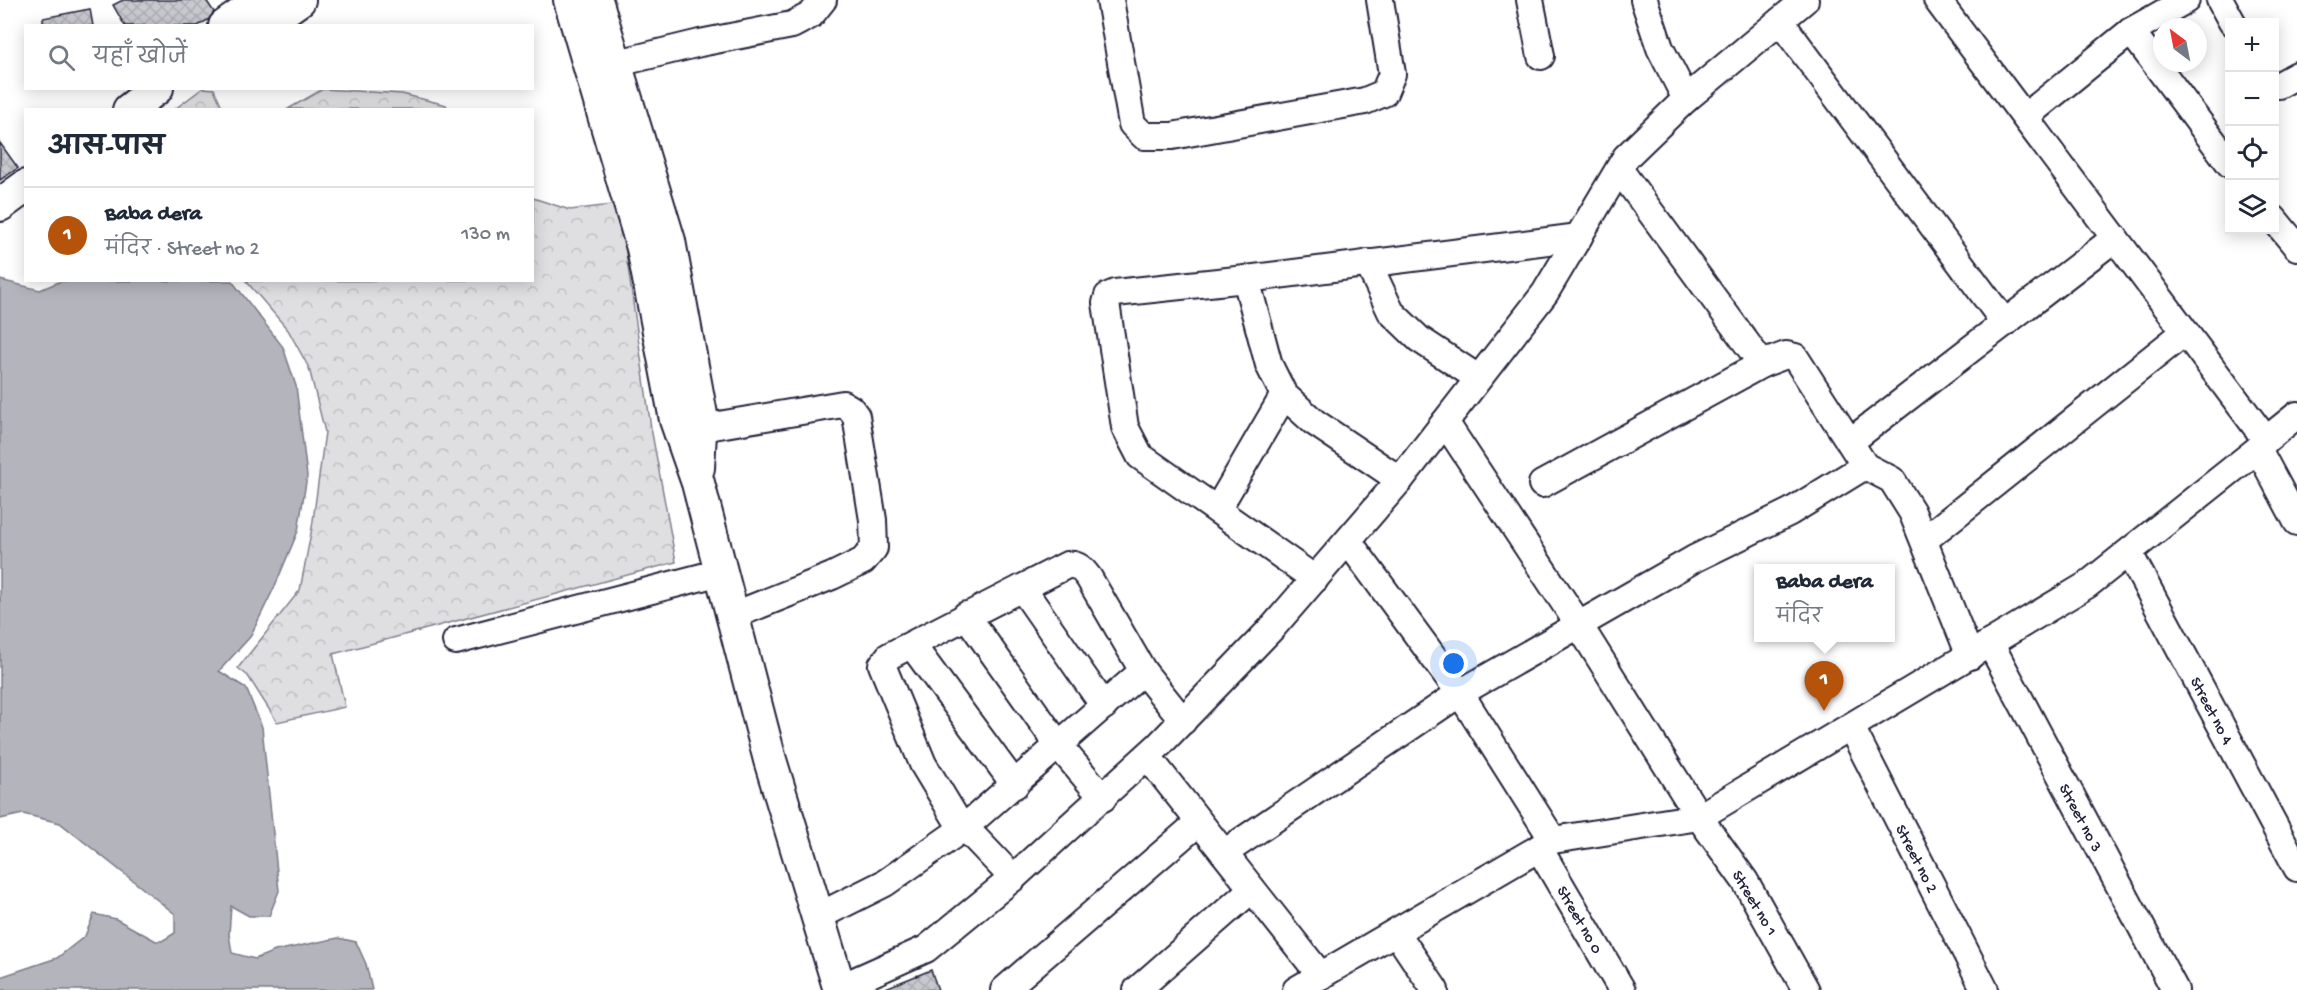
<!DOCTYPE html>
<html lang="hi">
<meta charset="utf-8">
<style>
:root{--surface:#fff;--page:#f2f2f3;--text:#1f2937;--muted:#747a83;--line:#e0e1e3;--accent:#b45309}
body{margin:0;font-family:"Gochi Hand","Playpen Sans Deva",sans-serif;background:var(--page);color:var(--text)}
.controls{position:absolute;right:18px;top:18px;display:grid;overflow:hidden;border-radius:0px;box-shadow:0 3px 15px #0003}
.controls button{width:54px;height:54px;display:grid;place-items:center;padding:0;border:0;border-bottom:2px solid var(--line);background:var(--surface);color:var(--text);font:30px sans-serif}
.compass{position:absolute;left:2153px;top:18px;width:54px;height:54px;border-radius:50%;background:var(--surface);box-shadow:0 3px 15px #0003;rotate:328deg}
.you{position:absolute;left:1454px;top:664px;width:21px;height:21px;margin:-15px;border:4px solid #fff;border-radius:50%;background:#1a73e8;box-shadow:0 0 0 9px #1a73e833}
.badge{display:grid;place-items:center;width:39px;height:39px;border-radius:50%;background:var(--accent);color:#fff;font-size:20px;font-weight:700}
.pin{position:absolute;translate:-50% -50px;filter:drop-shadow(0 2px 3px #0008)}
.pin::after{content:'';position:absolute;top:32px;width:21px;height:18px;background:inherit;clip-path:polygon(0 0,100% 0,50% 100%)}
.popup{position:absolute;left:1754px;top:564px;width:141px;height:78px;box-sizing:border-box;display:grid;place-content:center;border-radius:0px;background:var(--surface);filter:drop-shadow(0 2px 4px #0005);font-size:20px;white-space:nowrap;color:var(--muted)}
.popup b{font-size:22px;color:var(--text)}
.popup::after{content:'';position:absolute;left:50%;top:100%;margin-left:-12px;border:12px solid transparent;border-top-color:var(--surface)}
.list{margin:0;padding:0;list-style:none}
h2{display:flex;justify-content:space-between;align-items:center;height:78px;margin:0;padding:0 24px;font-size:26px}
h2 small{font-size:20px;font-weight:400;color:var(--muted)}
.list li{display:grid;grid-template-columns:39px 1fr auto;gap:18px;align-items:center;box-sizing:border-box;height:96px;padding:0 24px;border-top:2px solid var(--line)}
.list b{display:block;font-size:22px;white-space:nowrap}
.list p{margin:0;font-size:20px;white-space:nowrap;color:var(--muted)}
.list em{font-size:20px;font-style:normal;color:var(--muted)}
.icon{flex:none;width:33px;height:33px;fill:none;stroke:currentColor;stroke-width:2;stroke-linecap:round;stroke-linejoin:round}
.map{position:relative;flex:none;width:2297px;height:990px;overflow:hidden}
.search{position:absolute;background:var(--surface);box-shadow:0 3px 15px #0003;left:24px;top:24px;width:510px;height:66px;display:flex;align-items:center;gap:15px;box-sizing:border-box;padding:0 21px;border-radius:0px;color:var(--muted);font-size:22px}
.panel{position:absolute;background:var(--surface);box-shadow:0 3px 15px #0003;left:24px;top:108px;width:510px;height:174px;border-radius:0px}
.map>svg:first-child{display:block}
.park{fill:url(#park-crowns);stroke:#80808e;stroke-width:1.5}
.water{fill:#b4b4bc;stroke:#7a7a88;stroke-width:1.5}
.building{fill:url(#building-cross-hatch);stroke:#22223b;stroke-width:1.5}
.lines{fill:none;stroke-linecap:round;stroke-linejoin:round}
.minor-casing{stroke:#22223b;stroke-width:30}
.major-casing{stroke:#22223b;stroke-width:36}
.minor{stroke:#fff;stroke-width:26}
.major{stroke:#fff;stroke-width:32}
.labels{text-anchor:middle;stroke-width:4.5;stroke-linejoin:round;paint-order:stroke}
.street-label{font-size:16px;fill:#22223b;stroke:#fff}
</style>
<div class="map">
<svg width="2297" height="990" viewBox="0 0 2297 990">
<defs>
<pattern id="park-crowns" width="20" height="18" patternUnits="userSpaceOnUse" patternTransform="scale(1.5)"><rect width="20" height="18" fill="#dfdfe2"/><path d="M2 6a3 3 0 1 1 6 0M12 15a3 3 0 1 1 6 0" fill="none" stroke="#bfbfc3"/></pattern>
<pattern id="building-cross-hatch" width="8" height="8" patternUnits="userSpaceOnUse" patternTransform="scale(1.5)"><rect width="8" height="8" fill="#c8c8cf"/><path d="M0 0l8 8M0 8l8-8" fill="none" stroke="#acacb3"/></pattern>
</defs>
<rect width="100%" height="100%" fill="#fff"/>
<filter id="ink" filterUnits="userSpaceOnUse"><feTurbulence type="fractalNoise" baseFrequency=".0167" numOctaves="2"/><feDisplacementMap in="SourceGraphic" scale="12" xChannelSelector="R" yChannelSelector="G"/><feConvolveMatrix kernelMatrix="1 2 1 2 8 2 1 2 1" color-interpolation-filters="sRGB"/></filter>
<g filter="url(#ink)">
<!-- park -->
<g class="park">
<path d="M203,88L214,89L223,109H175Z"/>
<path d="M323,89L402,94L446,105L448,109H288Z"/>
<path d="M533,198L570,210L619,204L651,428L676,562L333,654L345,707L277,722L248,676L238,668L300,590L312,528L325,432L309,368L288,330L246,281L532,280Z"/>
</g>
<!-- water -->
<path class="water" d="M0,280L40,290L61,281H232L283,347L296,386L307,476L298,531L275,586L250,637L219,671L246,688L262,727L279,891L269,916H249L231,906L229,934L232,953L255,959L275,951L338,938L356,942L366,964L372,990H0V977L57,958L85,936L94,914L116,919L156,941H162L175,933V914L60,823L23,814L0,819Z"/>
<!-- building -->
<g class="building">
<path d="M123,0H206L214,12L209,19L198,26H125L113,5Z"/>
<path d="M90,9L93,26H43V18Z"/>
<path d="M0,143L18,168L0,180Z"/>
<path d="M931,970L938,990H883V989Z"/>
</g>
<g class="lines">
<!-- minor casing -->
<g class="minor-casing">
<g id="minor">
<path d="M1110,0L1132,124L1144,136H1172L1365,101L1384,93L1392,74L1380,0"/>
<path d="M1530,0L1541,56"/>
<path d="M1644,0L1660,48L1686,99"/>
<path d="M1937,0L2266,440"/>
<path d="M2220,0L2232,22"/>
<path d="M1780,21L2005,323"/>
<path d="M2131,31L2230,164"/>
<path d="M597,68L700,43L792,25L811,15L823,0"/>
<path d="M2274,85H2279L2297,75"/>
<path d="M2025,117L2131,31L2186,0"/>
<path d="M1619,169L1762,364"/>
<path d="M2274,219L2297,247"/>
<path d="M1368,263L1391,312L1419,339L1478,378"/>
<path d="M1246,279L1269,365L1284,395L1314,422L1400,480"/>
<path d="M1445,422L1579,625L1699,817L1745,881L1806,990"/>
<path d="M701,428L843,404L851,409L856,416L873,520L874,548L863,561L832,576L732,616"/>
<path d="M1851,441L2115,238"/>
<path d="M2258,449L2297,522"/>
<path d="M1542,484L1762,364L1786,355L1795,357L1865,466L1892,480L1912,512L1970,656"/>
<path d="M1217,510L1284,395"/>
<path d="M1924,540L2185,332"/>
<path d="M1348,541L1460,693L1553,840"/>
<path d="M2129,553L2297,868"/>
<path d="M1315,579L1140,456L1125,427L1106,303L1108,296L1115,293L1246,279L1579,237"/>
<path d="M1022,588L1104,706"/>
<path d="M966,615L1059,746L1103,798"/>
<path d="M456,641L721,572"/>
<path d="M1990,643L2175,990"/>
<path d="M912,645L1015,785"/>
<path d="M1851,727L1985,990"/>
<path d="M1148,757L1321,976"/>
<path d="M1539,848L1622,990"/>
<path d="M1224,853L1460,693L1694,559L1790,512L1865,466"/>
<path d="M1013,878L955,817L923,764L882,665L889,656L1067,565C1078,563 1083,570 1089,578L1143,671L1183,721"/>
<path d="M817,917L885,883L965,827L1143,671"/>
<path d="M1396,932L1435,990"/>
<path d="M839,988L926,949L1013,878L1159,745L1273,627L1400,480L1545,293L1626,157L1686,99L1805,0"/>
<path d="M1004,990L1199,822"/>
<path d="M1137,990L1252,889"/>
<path d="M1296,990L1553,840L1699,817L2087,585L2258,449L2266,440L2297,415"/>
</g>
</g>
<!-- major casing -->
<g class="major-casing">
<g id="major">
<path d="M570,0L643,248L676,420L698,483L770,760L840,990"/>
<path d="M596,0L669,241L701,415L698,468"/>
<path d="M225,26L261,0"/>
<path d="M262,26L299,0"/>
<path d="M129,110L157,88"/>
<path d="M0,205L26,186"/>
</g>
</g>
<!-- minor -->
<use href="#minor" class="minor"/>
<!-- major -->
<use href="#major" class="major"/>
</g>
</g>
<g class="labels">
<!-- street labels -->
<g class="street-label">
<text transform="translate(2213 710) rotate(62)" y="6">Street no 4</text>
<text transform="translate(2082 817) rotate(62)" y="6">Street no 3</text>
<text transform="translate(1918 858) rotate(63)" y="6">Street no 2</text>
<text transform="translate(1756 902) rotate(59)" y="6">Street no 1</text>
<text transform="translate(1581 919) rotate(60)" y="6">Street no 0</text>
</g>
</g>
</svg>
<div class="controls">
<button>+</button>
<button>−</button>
<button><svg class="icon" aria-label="locate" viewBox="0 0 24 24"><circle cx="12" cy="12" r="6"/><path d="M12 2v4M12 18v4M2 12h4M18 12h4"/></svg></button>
<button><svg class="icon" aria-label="layers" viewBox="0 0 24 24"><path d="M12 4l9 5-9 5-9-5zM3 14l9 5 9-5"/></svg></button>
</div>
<svg class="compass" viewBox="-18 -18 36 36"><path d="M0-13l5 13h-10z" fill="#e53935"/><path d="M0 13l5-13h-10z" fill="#747a83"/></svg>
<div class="you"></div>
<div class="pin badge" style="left:1824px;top:711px">1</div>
<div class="popup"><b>Baba dera</b>मंदिर</div>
<div class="search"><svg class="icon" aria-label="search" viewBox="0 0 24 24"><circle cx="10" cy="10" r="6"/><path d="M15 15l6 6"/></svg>यहाँ खोजें</div>
<section class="panel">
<h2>आस-पास<small></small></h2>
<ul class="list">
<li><span class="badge">1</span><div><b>Baba dera</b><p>मंदिर · Street no 2</p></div><em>130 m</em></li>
</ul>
</section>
</div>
